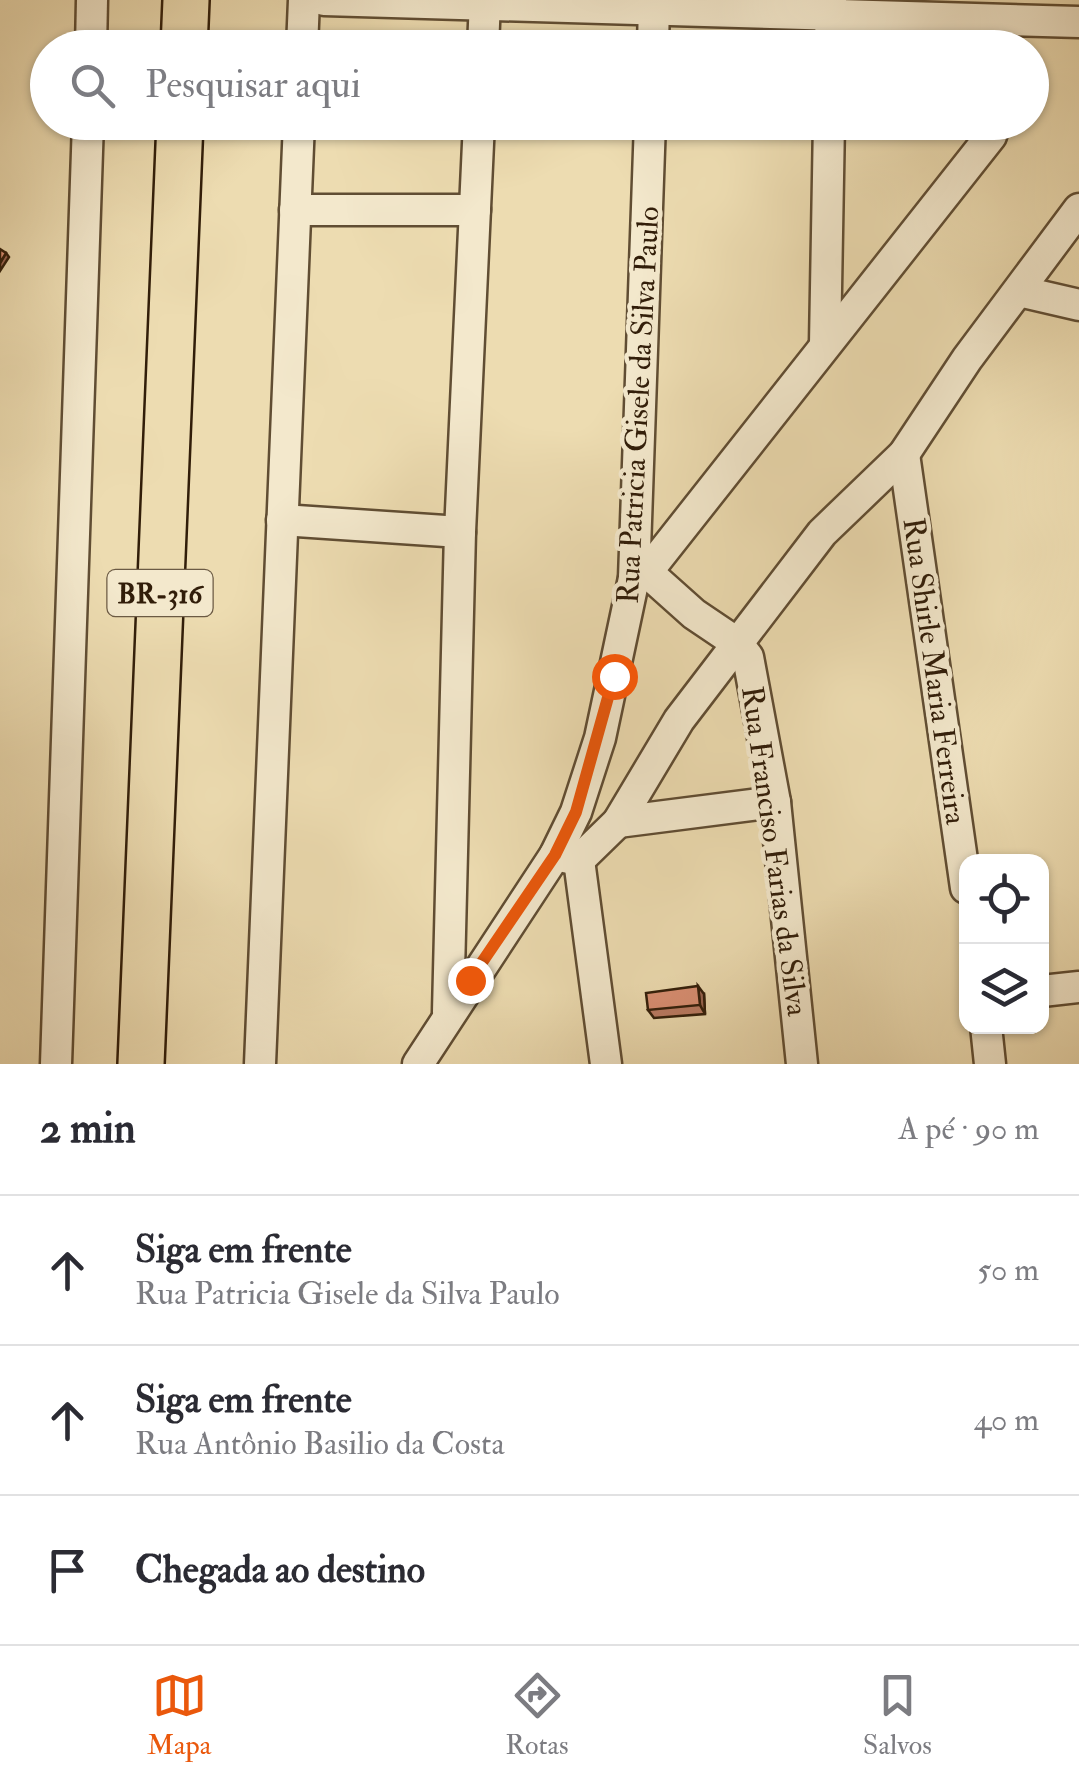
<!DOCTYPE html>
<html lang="pt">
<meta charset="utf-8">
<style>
:root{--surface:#fff;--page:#f7f7f7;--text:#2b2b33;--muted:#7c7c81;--line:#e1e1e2;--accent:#ea580c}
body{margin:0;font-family:"IM FELL Double Pica",serif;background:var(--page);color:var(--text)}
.controls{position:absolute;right:30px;bottom:30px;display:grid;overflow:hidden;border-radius:20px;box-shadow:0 2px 8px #0004}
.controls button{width:90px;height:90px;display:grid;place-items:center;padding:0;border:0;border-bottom:2px solid var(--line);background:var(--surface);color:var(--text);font:50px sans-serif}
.stop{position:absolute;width:30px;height:30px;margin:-22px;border:8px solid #ea580c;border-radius:50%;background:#fff}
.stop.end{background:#ea580c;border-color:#fff;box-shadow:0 2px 10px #0008}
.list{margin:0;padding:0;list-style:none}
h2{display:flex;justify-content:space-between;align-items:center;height:130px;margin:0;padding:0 40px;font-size:42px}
h2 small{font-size:32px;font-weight:400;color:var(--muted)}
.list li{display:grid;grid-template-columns:65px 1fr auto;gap:30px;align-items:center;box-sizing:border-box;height:150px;padding:0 40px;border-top:2px solid var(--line)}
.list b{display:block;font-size:38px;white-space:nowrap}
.list p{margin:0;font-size:32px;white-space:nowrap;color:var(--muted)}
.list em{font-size:32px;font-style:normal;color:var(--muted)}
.icon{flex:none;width:55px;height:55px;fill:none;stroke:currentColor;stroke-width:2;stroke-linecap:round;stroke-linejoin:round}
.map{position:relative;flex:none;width:1079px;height:1064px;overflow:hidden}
.search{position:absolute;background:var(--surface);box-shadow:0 2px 8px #0004;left:30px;right:30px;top:30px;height:110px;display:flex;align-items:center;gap:25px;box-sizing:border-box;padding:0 35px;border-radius:55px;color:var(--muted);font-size:38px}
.sheet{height:580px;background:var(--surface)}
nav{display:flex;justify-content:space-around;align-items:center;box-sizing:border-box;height:140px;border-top:2px solid var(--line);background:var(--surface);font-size:28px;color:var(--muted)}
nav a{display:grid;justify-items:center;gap:5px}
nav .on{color:var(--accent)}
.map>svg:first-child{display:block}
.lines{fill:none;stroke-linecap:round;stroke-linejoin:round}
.minor-casing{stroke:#604d33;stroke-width:35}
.highway-casing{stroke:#311d09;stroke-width:50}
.minor{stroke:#f3e8cc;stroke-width:30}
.highway{stroke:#eddcb1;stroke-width:45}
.wall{fill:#bb7b63;stroke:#311d09;stroke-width:2.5}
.shaded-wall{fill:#996450;stroke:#311d09;stroke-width:2.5}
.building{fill:#da8f73;stroke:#311d09;stroke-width:2.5}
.route{stroke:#ea580c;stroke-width:12}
.labels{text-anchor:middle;stroke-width:9;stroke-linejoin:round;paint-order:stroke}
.shield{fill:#f3e8cc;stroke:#6b5a44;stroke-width:2.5}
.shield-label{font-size:28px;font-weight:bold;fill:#311d09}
.street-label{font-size:30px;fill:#311d09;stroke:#f3e8cc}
</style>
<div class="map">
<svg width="1079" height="1064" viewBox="0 0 1079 1064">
<rect width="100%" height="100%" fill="#eddcb1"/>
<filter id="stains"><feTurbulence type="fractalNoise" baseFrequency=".002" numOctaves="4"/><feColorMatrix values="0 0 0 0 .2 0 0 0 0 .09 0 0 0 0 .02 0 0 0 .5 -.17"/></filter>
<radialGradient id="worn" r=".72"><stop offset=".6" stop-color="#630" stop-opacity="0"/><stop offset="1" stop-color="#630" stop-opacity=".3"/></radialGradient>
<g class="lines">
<!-- minor casing -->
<g class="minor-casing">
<g id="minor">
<path d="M324,0L1079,22"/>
<path d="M91,48L92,0"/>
<path d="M302,48L304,0"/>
<path d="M483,48L485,0"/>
<path d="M653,48L654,0"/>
<path d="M830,48L831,0"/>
<path d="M295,210H475"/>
<path d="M1019,291L1079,305"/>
<path d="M825,344L829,122"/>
<path d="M904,454L966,888"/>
<path d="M282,520L460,532"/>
<path d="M647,572L694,614L737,643L748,657L775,802L802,1064"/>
<path d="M634,578L647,572L991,136L995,122"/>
<path d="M618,822L775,802"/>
<path d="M555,855L579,860L618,822L679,720L822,533L904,454L967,359L1079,209"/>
<path d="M579,860L606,1064"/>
<path d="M1042,991L1079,987"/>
<path d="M448,1012L460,532L479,122"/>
<path d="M986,1026L990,1064"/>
<path d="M56,1064L88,122"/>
<path d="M260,1064L299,122"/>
<path d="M418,1064L555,855L576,812L600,738L634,578L650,122"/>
</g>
</g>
<!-- highway casing -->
<g class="highway-casing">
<g id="highway">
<path d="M184,48L186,0"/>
<path d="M141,1064L180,122"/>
</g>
</g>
<!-- minor -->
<use href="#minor" class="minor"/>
<!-- highway -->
<use href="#highway" class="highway"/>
</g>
<!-- wall -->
<path class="wall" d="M704,994L705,1014L654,1018L648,1010Z"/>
<!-- shaded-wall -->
<g class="shaded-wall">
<path d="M6,253L9,257L0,271V263Z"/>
<path d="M698,986L704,994L705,1014L700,1005Z"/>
</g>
<!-- building -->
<g class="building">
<path d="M0,249L6,253L0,263Z"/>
<path d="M698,986L700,1005L648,1010L646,993Z"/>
</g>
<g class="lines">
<!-- route -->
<path class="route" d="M470,980L555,855L576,812L614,676"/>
</g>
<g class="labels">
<!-- shield labels -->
<rect class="shield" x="107.5" y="570" width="105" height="46" rx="8"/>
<g class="shield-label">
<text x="160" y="603">BR-316</text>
</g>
<!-- street labels -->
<g class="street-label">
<text transform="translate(638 405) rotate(-87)" y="10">Rua Patricia Gisele da Silva Paulo</text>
<text transform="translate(935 671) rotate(82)" y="10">Rua Shirle Maria Ferreira</text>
<text transform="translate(775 851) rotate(82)" y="10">Rua Franciso Farias da Silva</text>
</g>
</g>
<rect width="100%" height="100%" filter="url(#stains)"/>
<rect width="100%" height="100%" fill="url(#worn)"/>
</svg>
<div class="controls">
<button><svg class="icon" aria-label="locate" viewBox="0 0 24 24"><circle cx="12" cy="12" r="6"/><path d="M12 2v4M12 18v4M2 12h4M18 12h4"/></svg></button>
<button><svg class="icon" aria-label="layers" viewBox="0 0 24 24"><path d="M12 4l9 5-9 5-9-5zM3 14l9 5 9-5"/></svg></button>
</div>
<div class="stop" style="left:614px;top:676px"></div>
<div class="stop end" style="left:470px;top:980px"></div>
<div class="search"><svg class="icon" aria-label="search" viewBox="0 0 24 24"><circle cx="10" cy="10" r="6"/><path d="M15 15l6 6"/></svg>Pesquisar aqui</div>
</div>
<section class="sheet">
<h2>2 min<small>A pé · 90 m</small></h2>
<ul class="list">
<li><svg class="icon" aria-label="ahead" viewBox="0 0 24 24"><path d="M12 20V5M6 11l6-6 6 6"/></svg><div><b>Siga em frente</b><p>Rua Patricia Gisele da Silva Paulo</p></div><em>50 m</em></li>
<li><svg class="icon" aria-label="ahead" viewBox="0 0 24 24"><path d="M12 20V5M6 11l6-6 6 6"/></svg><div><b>Siga em frente</b><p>Rua Antônio Basilio da Costa</p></div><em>40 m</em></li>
<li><svg class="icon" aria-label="arrive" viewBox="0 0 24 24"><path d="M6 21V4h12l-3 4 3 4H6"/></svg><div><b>Chegada ao destino</b></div></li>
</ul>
</section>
<nav>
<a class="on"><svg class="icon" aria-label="map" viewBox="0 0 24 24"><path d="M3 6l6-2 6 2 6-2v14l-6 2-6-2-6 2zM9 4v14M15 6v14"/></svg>Mapa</a>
<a><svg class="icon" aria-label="directions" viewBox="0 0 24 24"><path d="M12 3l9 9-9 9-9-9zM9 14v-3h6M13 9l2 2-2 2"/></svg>Rotas</a>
<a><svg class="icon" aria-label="saved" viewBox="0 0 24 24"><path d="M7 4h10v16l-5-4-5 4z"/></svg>Salvos</a>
</nav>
